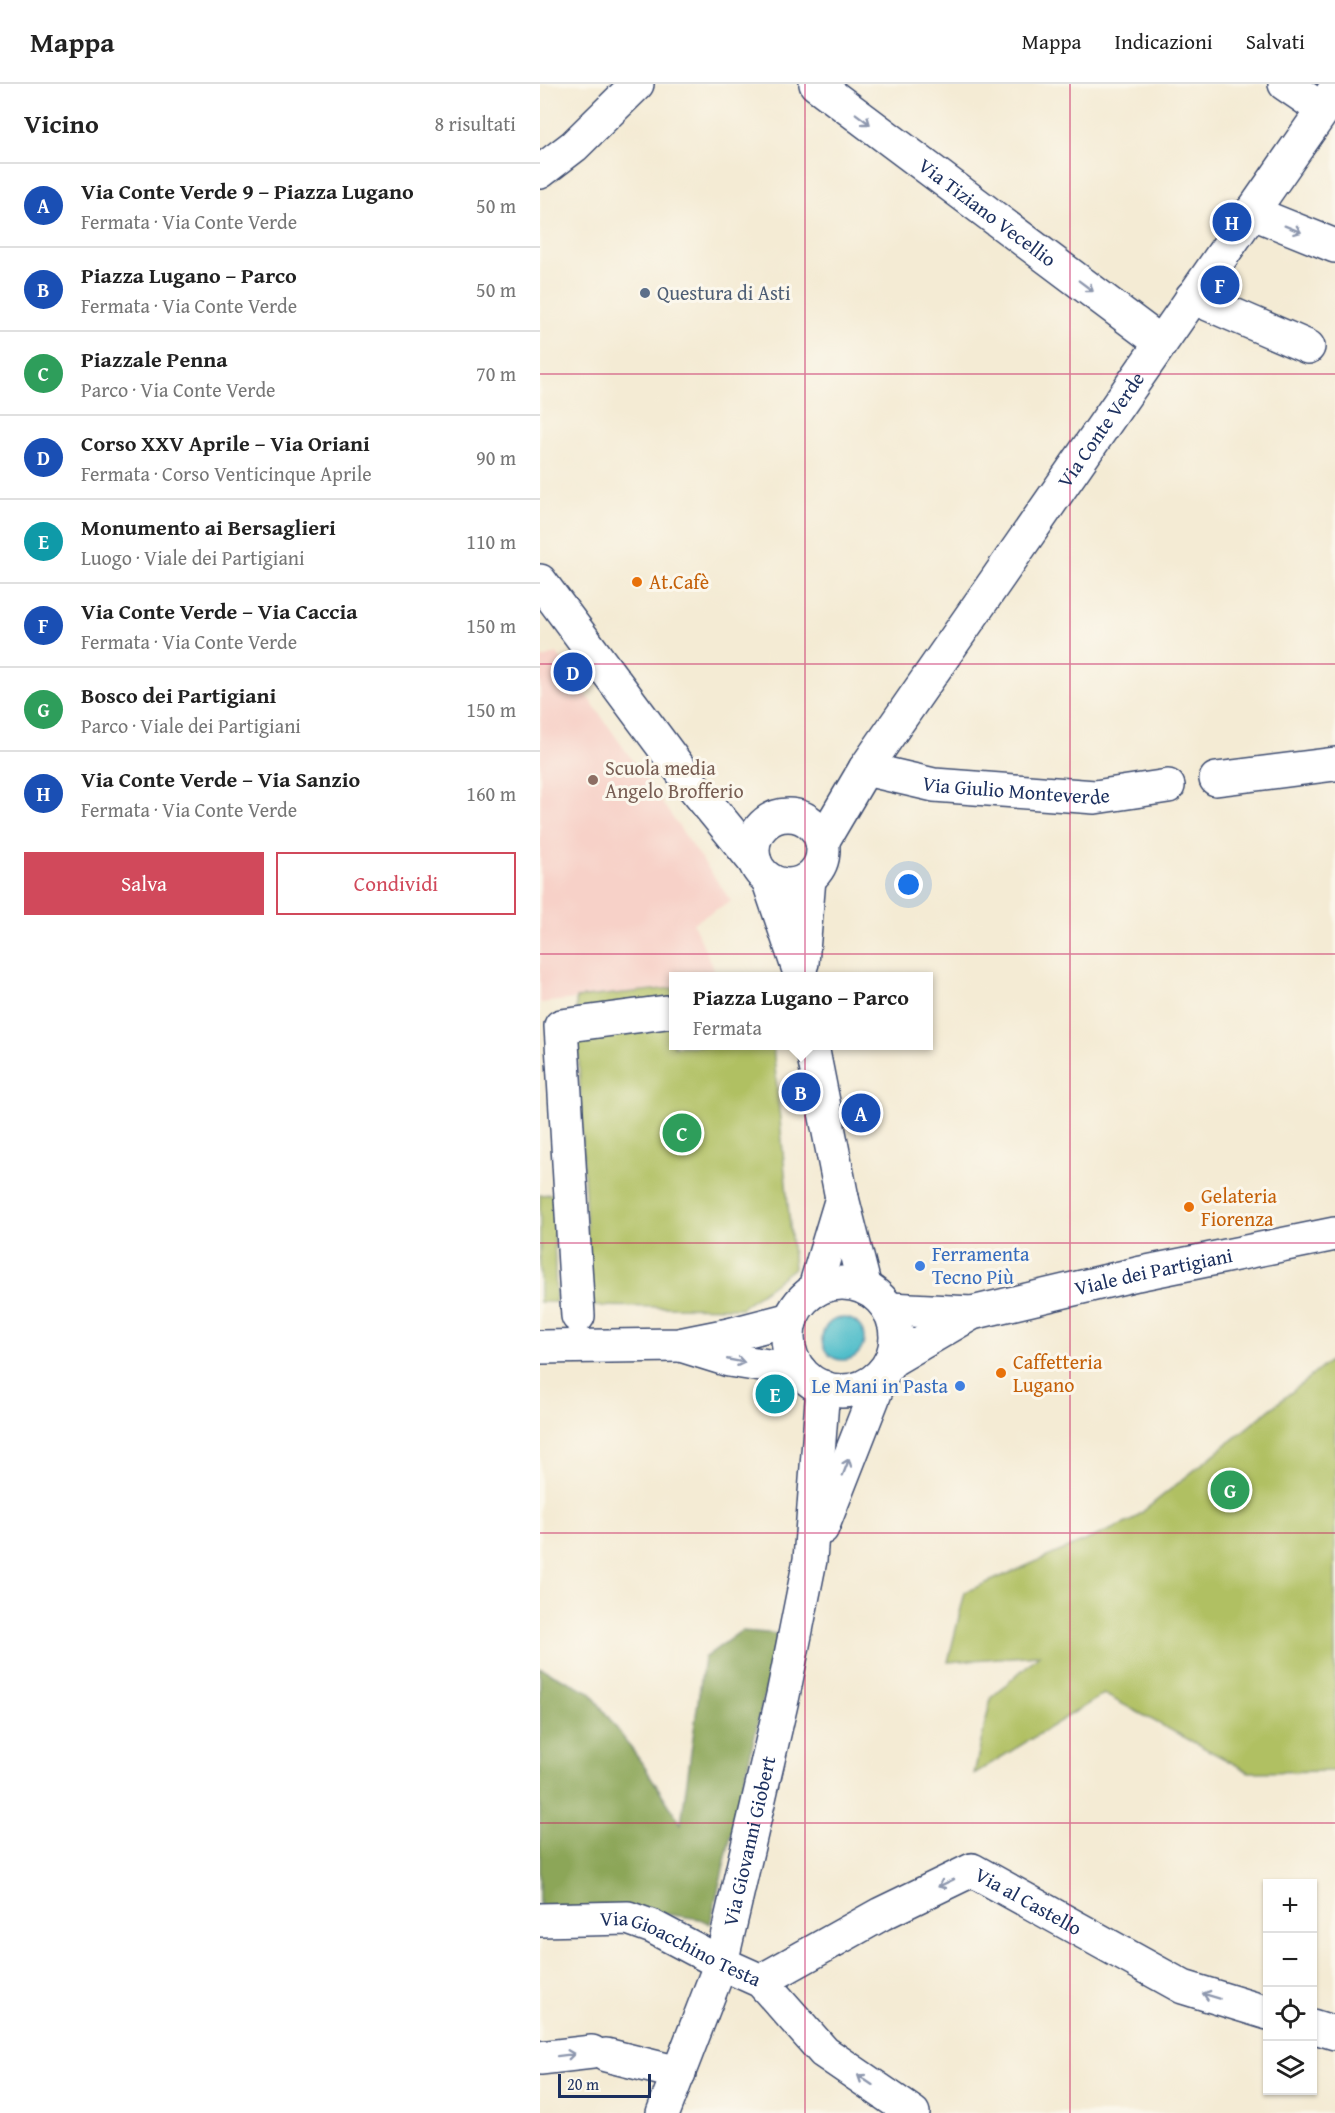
<!DOCTYPE html>
<html lang="it">
<meta charset="utf-8">
<style>
:root{--surface:#fff;--page:#f2f2f2;--text:#222;--muted:#767676;--line:#e0e0e0;--accent:#d1495b}
body{margin:0;font-family:"Gentium Book Plus",serif;background:var(--page);color:var(--text)}
.controls{position:absolute;right:18px;bottom:18px;display:grid;overflow:hidden;border-radius:0px;box-shadow:0 2px 4px #0004}
.controls button{width:54px;height:54px;display:grid;place-items:center;padding:0;border:0;border-bottom:2px solid var(--line);background:var(--surface);color:var(--text);font:30px sans-serif}
.scale{position:absolute;left:18px;bottom:15px;width:93px;box-sizing:border-box;padding-left:6px;border:3px solid #1b2f5e;border-top:0;font-size:16px;line-height:21px;white-space:nowrap;color:#1b2f5e;-webkit-text-stroke:4px #fbf7ec;paint-order:stroke}
.you{position:absolute;left:369px;top:801px;width:21px;height:21px;margin:-15px;border:4px solid #fff;border-radius:50%;background:#1a73e8;box-shadow:0 0 0 9px #1a73e833}
.badge{display:grid;place-items:center;width:39px;height:39px;border-radius:50%;background:var(--accent);color:#fff;font-size:20px;font-weight:700}
.pin{position:absolute;translate:-50% -50%;border:3px solid #fff;box-shadow:0 2px 6px #0006}
.popup{position:absolute;left:129px;top:888px;width:264px;height:78px;box-sizing:border-box;display:grid;place-content:center;border-radius:0px;background:var(--surface);filter:drop-shadow(0 2px 4px #0005);font-size:20px;white-space:nowrap;color:var(--muted)}
.popup b{font-size:22px;color:var(--text)}
.popup::after{content:'';position:absolute;left:50%;top:100%;margin-left:-12px;border:12px solid transparent;border-top-color:var(--surface)}
.list{margin:0;padding:0;list-style:none}
h2{display:flex;justify-content:space-between;align-items:center;height:78px;margin:0;padding:0 24px;font-size:26px}
h2 small{font-size:20px;font-weight:400;color:var(--muted)}
.list li{display:grid;grid-template-columns:39px 1fr auto;gap:18px;align-items:center;box-sizing:border-box;height:84px;padding:0 24px;border-top:2px solid var(--line)}
.list b{display:block;font-size:22px;white-space:nowrap}
.list p{margin:0;font-size:20px;white-space:nowrap;color:var(--muted)}
.list em{font-size:20px;font-style:normal;color:var(--muted)}
.actions{display:flex;gap:12px;padding:18px 24px}
.actions a{flex:1;padding:14px 0;border:2px solid var(--accent);border-radius:0px;text-align:center;font-size:21px;color:var(--accent)}
.actions .main{background:var(--accent);color:#fff}
.icon{flex:none;width:33px;height:33px;fill:none;stroke:currentColor;stroke-width:2;stroke-linecap:round;stroke-linejoin:round}
.map{position:relative;flex:none;width:795px;height:2029px;overflow:hidden}
header{display:flex;align-items:center;gap:36px;box-sizing:border-box;height:84px;padding:0 30px;background:var(--surface);border-bottom:2px solid var(--line)}
header strong{font-size:28px}
nav{display:flex;gap:33px;margin-inline-start:auto;font-size:21px}
main{display:flex}
aside{flex:1;background:var(--surface)}
.map>svg:first-child{display:block}
.built{fill:#f7d1c8}
.green{fill:#b0c062;stroke:#667860;stroke-width:1.5}
.forest{fill:#8ca658;stroke:#546a5b;stroke-width:1.5}
.water{fill:#51beca;stroke:#367694;stroke-width:1.5}
.lines{fill:none;stroke-linecap:round;stroke-linejoin:round}
.minor-casing{stroke:#3c4b70;stroke-width:36}
.minor{stroke:#fff;stroke-width:33}
.oneway{stroke:#8d97ae}
.grid{fill:none;stroke:#c2185b;stroke-width:1.5;stroke-opacity:0.55}
.service-dot{fill:#5c6f8a;stroke:#fbf7ec;stroke-width:2}
.food-dot{fill:#e8710a;stroke:#fbf7ec;stroke-width:2}
.education-dot{fill:#8d6e63;stroke:#fbf7ec;stroke-width:2}
.shop-dot{fill:#3f7fe0;stroke:#fbf7ec;stroke-width:2}
.labels{text-anchor:middle;stroke-width:6;stroke-linejoin:round;paint-order:stroke}
.street-label{font-size:20px;fill:#1b2f5e;stroke:#fbf7ec}
.service-label{font-size:20px;fill:#4e5e75;stroke:#fbf7ec;text-anchor:start}
.food-label{font-size:20px;fill:#c56008;stroke:#fbf7ec;text-anchor:start}
.education-label{font-size:20px;fill:#785e54;stroke:#fbf7ec;text-anchor:start}
.shop-label{font-size:20px;fill:#366cbe;stroke:#fbf7ec;text-anchor:start}
</style>
<header>
<strong>Mappa</strong>
<nav><a>Mappa</a><a>Indicazioni</a><a>Salvati</a></nav>
</header>
<main>
<aside>
<h2>Vicino<small>8 risultati</small></h2>
<ul class="list">
<li><span class="badge" style="background:#1a4fb4">A</span><div><b>Via Conte Verde 9 – Piazza Lugano</b><p>Fermata · Via Conte Verde</p></div><em>50 m</em></li>
<li><span class="badge" style="background:#1a4fb4">B</span><div><b>Piazza Lugano – Parco</b><p>Fermata · Via Conte Verde</p></div><em>50 m</em></li>
<li><span class="badge" style="background:#2e9e5b">C</span><div><b>Piazzale Penna</b><p>Parco · Via Conte Verde</p></div><em>70 m</em></li>
<li><span class="badge" style="background:#1a4fb4">D</span><div><b>Corso XXV Aprile – Via Oriani</b><p>Fermata · Corso Venticinque Aprile</p></div><em>90 m</em></li>
<li><span class="badge" style="background:#0f9aa8">E</span><div><b>Monumento ai Bersaglieri</b><p>Luogo · Viale dei Partigiani</p></div><em>110 m</em></li>
<li><span class="badge" style="background:#1a4fb4">F</span><div><b>Via Conte Verde – Via Caccia</b><p>Fermata · Via Conte Verde</p></div><em>150 m</em></li>
<li><span class="badge" style="background:#2e9e5b">G</span><div><b>Bosco dei Partigiani</b><p>Parco · Viale dei Partigiani</p></div><em>150 m</em></li>
<li><span class="badge" style="background:#1a4fb4">H</span><div><b>Via Conte Verde – Via Sanzio</b><p>Fermata · Via Conte Verde</p></div><em>160 m</em></li>
</ul>
<div class="actions"><a class="main">Salva</a><a>Condividi</a></div>
</aside>
<div class="map">
<svg width="795" height="2029" viewBox="0 0 795 2029">
<rect width="100%" height="100%" fill="#fbf7ec"/>
<filter id="ink" filterUnits="userSpaceOnUse"><feTurbulence type="fractalNoise" baseFrequency=".0167" numOctaves="2"/><feDisplacementMap in="SourceGraphic" scale="12" xChannelSelector="R" yChannelSelector="G"/><feConvolveMatrix kernelMatrix="1 2 1 2 8 2 1 2 1" color-interpolation-filters="sRGB"/></filter>
<filter id="wash" filterUnits="userSpaceOnUse"><feTurbulence type="fractalNoise" baseFrequency=".008" numOctaves="4" result="noise"/><feDisplacementMap in="SourceGraphic" scale="24" xChannelSelector="R" yChannelSelector="G"/><feGaussianBlur stdDeviation="1.35" result="paint"/><feColorMatrix in="noise" values="0 0 0 0 0 0 0 0 0 0 0 0 0 0 0 0 0 1.4 0 .05"/><feComposite in="paint" operator="in"/></filter>
<g filter="url(#wash)">
<rect width="100%" height="100%" fill="#f4ebd4"/>
<!-- built -->
<path class="built" d="M17,569L191,817L153,839L177,892H134L133,904L0,919V575Z"/>
<!-- green -->
<g class="green">
<path d="M133,904L134,962H233L254,1184L201,1224L50,1222L36,914Z"/>
<path d="M13,1110L16,1218H0V1111Z"/>
<path d="M795,1273V1687L709,1688L564,1610L434,1690L451,1614L499,1571L408,1578L425,1508L591,1437Z"/>
</g>
<!-- forest -->
<path class="forest" d="M201,1547L239,1550L170,1840L160,1835L91,1825L0,1824V1584L50,1608L104,1682L141,1740L164,1574Z"/>
<!-- water -->
<circle class="water" cx="303" cy="1255" r="21"/>
</g>
<g filter="url(#ink)">
<g class="lines">
<!-- minor casing -->
<g class="minor-casing">
<g id="minor">
<path id="s1" d="M276,0L620,258"/>
<path d="M745,0L783,26"/>
<path d="M0,88L34,62L97,0"/>
<path d="M711,128L795,162"/>
<path d="M652,213L768,263"/>
<path d="M0,497L148,696L215,778"/>
<path id="s2" d="M325,685L394,701L555,713L628,702"/>
<path d="M676,695L795,680"/>
<circle cx="248" cy="766" r="35"/>
<path id="s3" d="M282,758L325,685L783,26L795,5"/>
<path d="M228,795L261,892"/>
<path d="M262,879L269,794"/>
<path d="M272,962L302,1114L325,1204"/>
<circle cx="302" cy="1253" r="54"/>
<path d="M274,1207L302,1114"/>
<path d="M349,1225L432,1229"/>
<path d="M38,1232L21,942L134,927"/>
<path d="M144,1262L189,1276L260,1287"/>
<path d="M0,1263L139,1261L189,1251L251,1235"/>
<path id="s4" d="M352,1276L432,1229L597,1190L795,1150"/>
<path d="M282,1444L342,1291"/>
<path id="s5" d="M0,1836L88,1834L113,1843L181,1879L221,1897L284,1968L373,2029"/>
<path id="s6" d="M221,1897L341,1830L432,1786L643,1903L728,1929"/>
<path d="M772,1942L795,1949"/>
<path d="M66,1971L139,1989"/>
<path d="M0,1974L52,1968"/>
<path id="s7" d="M123,2029L181,1879L243,1611L270,1476L283,1303"/>
</g>
</g>
<!-- minor -->
<use href="#minor" class="minor"/>
</g>
<!-- one-way arrows -->
<defs><path id="oneway-shaft" d="M-6 0H5M1.5-3L5.5 0L1.5 3" fill="none" stroke-width="1.6" stroke-linecap="round" stroke-linejoin="round" transform="scale(1.5)"/></defs>
<g class="oneway">
<use href="#oneway-shaft" transform="translate(323 35) rotate(37)"/>
<use href="#oneway-shaft" transform="translate(753 145) rotate(22)"/>
<use href="#oneway-shaft" transform="translate(546 202) rotate(37)"/>
<use href="#oneway-shaft" transform="translate(196 1277) rotate(11)"/>
<use href="#oneway-shaft" transform="translate(306 1383) rotate(-69)"/>
<use href="#oneway-shaft" transform="translate(406 1799) rotate(154)"/>
<use href="#oneway-shaft" transform="translate(671 1912) rotate(-163)"/>
<use href="#oneway-shaft" transform="translate(26 1971) rotate(-7)"/>
<use href="#oneway-shaft" transform="translate(325 1996) rotate(-146)"/>
</g>
</g>
<!-- grid -->
<path class="grid" d="M265,0V2029M530,0V2029M0,290H795M0,580H795M0,870H795M0,1159H795M0,1449H795M0,1739H795"/>
<!-- markers -->
<circle class="service-dot" cx="105" cy="209" r="6"/>
<g class="food-dot">
<circle cx="97" cy="498" r="6"/>
<circle cx="649" cy="1123" r="6"/>
<circle cx="461" cy="1289" r="6"/>
</g>
<circle class="education-dot" cx="53" cy="696" r="6"/>
<g class="shop-dot">
<circle cx="380" cy="1182" r="6"/>
<circle cx="420" cy="1302" r="6"/>
</g>
<g class="labels">
<!-- street labels -->
<g class="street-label">
<text dy="7" stroke="none"><textPath href="#s1" startOffset="214">Via Tiziano Vecellio</textPath></text>
<text dy="7" stroke="none"><textPath href="#s3" startOffset="498">Via Conte Verde</textPath></text>
<text dy="7" stroke="none"><textPath href="#s2" startOffset="153">Via Giulio Monteverde</textPath></text>
<text dy="7" stroke="none"><textPath href="#s4" startOffset="279">Viale dei Partigiani</textPath></text>
<text dy="7" stroke="none"><textPath href="#s7" startOffset="286">Via Giovanni Giobert</textPath></text>
<text dy="7" stroke="none"><textPath href="#s6" startOffset="303">Via al Castello</textPath></text>
<text dy="7" stroke="none"><textPath href="#s5" startOffset="147">Via Gioacchino Testa</textPath></text>
</g>
<!-- service labels -->
<g class="service-label">
<text x="117" y="216">Questura di Asti</text>
</g>
<!-- food labels -->
<g class="food-label">
<text x="109" y="505">At.Cafè</text>
<text x="661" y="1119">Gelateria<tspan x="661" dy="23">Fiorenza</tspan></text>
<text x="473" y="1285">Caffetteria<tspan x="473" dy="23">Lugano</tspan></text>
</g>
<!-- education labels -->
<g class="education-label">
<text x="65" y="691">Scuola media<tspan x="65" dy="23">Angelo Brofferio</tspan></text>
</g>
<!-- shop labels -->
<g class="shop-label">
<text x="392" y="1177">Ferramenta<tspan x="392" dy="23">Tecno Più</tspan></text>
<text x="408" y="1309" text-anchor="end">Le Mani in Pasta</text>
</g>
</g>
</svg>
<div class="controls">
<button>+</button>
<button>−</button>
<button><svg class="icon" aria-label="locate" viewBox="0 0 24 24"><circle cx="12" cy="12" r="6"/><path d="M12 2v4M12 18v4M2 12h4M18 12h4"/></svg></button>
<button><svg class="icon" aria-label="layers" viewBox="0 0 24 24"><path d="M12 4l9 5-9 5-9-5zM3 14l9 5 9-5"/></svg></button>
</div>
<div class="scale">20 m</div>
<div class="you"></div>
<div class="pin badge" style="left:321px;top:1029px;background:#1a4fb4">A</div>
<div class="pin badge" style="left:261px;top:1008px;background:#1a4fb4">B</div>
<div class="popup"><b>Piazza Lugano – Parco</b>Fermata</div>
<div class="pin badge" style="left:142px;top:1049px;background:#2e9e5b">C</div>
<div class="pin badge" style="left:33px;top:588px;background:#1a4fb4">D</div>
<div class="pin badge" style="left:235px;top:1310px;background:#0f9aa8">E</div>
<div class="pin badge" style="left:680px;top:201px;background:#1a4fb4">F</div>
<div class="pin badge" style="left:690px;top:1406px;background:#2e9e5b">G</div>
<div class="pin badge" style="left:692px;top:138px;background:#1a4fb4">H</div>
</div>
</main>
